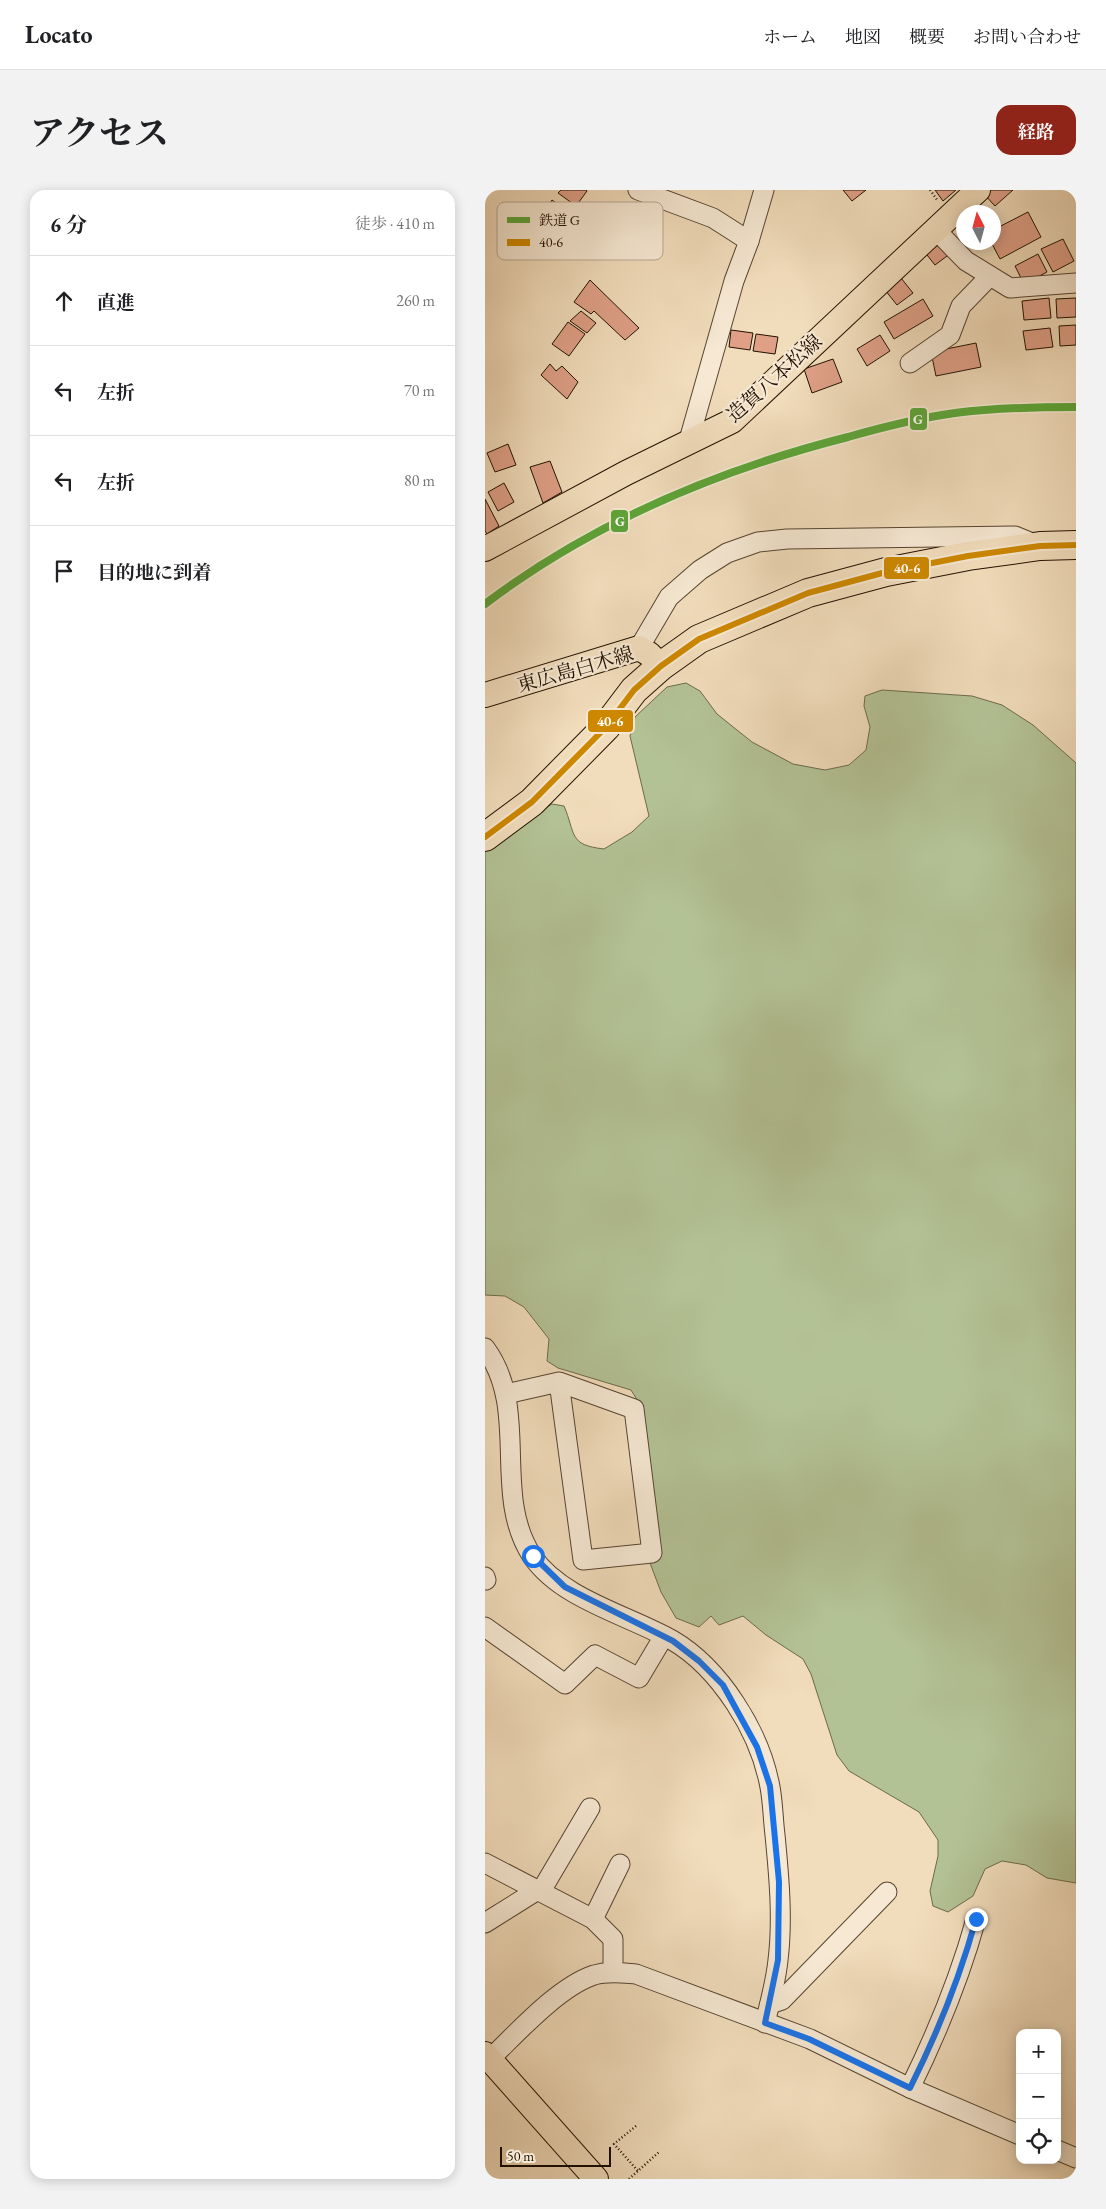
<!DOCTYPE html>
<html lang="ja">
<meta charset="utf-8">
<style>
:root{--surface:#fff;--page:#f2f2f2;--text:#202124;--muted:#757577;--line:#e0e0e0;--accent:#8f2418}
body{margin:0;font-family:"EB Garamond","Noto Serif JP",serif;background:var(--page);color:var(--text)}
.controls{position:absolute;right:15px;bottom:15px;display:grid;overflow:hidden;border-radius:10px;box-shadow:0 2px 12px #0003}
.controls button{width:45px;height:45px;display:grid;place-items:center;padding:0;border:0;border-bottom:1px solid var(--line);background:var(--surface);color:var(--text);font:25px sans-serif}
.compass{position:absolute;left:471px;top:15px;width:45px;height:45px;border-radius:50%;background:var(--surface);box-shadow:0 2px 12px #0003;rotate:354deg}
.scale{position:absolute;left:15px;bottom:12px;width:111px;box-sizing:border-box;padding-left:5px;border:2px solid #231202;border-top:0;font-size:14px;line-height:18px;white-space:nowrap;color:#231202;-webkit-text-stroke:4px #f6e8d3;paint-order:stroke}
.stop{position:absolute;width:15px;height:15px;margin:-11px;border:4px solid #1a73e8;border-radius:50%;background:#fff}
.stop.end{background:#1a73e8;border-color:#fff;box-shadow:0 1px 5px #0008}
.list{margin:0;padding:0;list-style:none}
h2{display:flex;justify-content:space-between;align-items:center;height:65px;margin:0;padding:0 20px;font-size:21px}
h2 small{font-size:16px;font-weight:400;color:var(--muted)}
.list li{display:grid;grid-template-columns:32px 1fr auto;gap:15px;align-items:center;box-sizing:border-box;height:90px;padding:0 20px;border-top:1px solid var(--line)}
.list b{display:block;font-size:19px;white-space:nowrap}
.list em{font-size:16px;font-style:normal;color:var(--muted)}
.icon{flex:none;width:28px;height:28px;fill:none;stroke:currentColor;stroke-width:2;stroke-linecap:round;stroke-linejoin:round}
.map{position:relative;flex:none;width:591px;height:1989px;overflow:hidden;border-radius:15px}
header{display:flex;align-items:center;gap:30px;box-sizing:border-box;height:70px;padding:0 25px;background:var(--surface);border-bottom:1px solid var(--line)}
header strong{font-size:24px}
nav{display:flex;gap:28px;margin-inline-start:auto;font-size:18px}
.intro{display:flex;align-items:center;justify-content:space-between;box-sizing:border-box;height:120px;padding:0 30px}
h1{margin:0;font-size:35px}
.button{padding:12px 22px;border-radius:15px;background:var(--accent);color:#fff;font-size:18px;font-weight:700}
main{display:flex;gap:30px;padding:0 30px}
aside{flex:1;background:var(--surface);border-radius:15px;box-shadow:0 2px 12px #0003}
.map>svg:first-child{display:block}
.green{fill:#b3c295;stroke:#6b6a4c}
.building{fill:#dfa087;stroke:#231202}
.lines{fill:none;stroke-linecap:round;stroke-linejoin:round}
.minor-casing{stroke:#564430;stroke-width:21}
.major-casing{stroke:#231202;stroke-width:26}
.highway-casing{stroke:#231202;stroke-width:30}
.path{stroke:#231202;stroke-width:2.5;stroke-dasharray:1 2.5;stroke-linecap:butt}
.minor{stroke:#f6e8d3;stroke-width:19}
.major{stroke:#f1dcbb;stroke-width:24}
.highway{stroke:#f1dcbb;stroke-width:28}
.bus-1-casing{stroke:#f6e8d3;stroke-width:10}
.bus-1{stroke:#cd8800;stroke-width:6}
.rail-1-casing{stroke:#f6e8d3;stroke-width:11}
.rail-1{stroke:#5da538;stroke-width:8}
.route{stroke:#1a73e8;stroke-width:6}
.labels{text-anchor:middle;stroke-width:4.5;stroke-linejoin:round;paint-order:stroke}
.street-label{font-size:20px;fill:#231202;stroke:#f6e8d3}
.key{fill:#f6e8d3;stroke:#b7a894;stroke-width:1}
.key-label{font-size:14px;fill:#231202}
.line-badge{stroke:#f6e8d3;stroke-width:2}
.badge-label{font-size:14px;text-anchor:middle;font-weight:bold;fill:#fff}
</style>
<header>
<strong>Locato</strong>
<nav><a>ホーム</a><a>地図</a><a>概要</a><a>お問い合わせ</a></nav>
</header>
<div class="intro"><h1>アクセス</h1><a class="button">経路</a></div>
<main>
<aside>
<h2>6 分<small>徒歩 · 410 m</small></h2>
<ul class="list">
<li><svg class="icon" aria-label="ahead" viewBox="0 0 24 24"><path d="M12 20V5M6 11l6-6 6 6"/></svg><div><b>直進</b></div><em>260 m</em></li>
<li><svg class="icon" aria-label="left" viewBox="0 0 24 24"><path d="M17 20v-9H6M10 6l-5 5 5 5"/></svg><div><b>左折</b></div><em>70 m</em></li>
<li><svg class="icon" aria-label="left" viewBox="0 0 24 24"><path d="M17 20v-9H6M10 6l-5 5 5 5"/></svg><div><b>左折</b></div><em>80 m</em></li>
<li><svg class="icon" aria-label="arrive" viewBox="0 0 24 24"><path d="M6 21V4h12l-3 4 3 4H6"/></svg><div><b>目的地に到着</b></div></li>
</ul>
</aside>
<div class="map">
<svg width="591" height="1989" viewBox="0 0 591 1989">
<rect width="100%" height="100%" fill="#f1dcbb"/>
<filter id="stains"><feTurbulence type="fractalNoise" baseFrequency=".004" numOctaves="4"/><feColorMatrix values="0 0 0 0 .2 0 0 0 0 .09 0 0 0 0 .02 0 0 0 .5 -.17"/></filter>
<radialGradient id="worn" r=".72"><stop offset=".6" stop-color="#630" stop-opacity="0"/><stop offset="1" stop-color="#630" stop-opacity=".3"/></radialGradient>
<!-- green -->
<path class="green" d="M201,493L215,501L232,524L267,552L308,574L340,580L364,575L381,560L385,537L379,516L380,506L397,500L487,506L517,515L548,535L591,573V1693L562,1688L541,1675L517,1671L500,1679L488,1706L463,1722L448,1716L445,1701L453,1666V1650L434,1622L364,1581L352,1565L326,1484L318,1469L281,1445L258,1426L234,1435L226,1426L214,1437L191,1428L176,1402L162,1365L156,1216L146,1200L73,1178L62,1171L64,1149L39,1117L20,1106L0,1105V652L67,614L79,616C91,644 83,655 119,659L147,642L164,626L145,546L150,527L182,497Z"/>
<!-- building -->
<g class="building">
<path d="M76,0H101L102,1L91,16L73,3Z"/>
<path d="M358,0H381L367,11Z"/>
<path d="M450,0H471L458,11Z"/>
<path d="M502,0H528L510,16L498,3Z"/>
<path d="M67,10L84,22L69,44L52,32Z"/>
<path d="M543,22L556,47L515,69L506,52H508V40Z"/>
<path d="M453,48L466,63L450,75L438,60Z"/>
<path d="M578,49L589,71L568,82L556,59Z"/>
<path d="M553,64L562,82L539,94L530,76Z"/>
<path d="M416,88L428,103L412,115L400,100Z"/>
<path d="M105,90L154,138L140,150L109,121L106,124L89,112Z"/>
<path d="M564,108L566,128L539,130L537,111Z"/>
<path d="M591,108V127L572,128L571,109Z"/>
<path d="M438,109L448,126L409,149L399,132Z"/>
<path d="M96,121L111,133L102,143L85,131Z"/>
<path d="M83,132L100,144L84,166L67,154Z"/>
<path d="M591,135V155L575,156L574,136Z"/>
<path d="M565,138L568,157L541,160L538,141Z"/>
<path d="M246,140L268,143L265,160L244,157Z"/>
<path d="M271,144L293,147L290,164L268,161Z"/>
<path d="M395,145L405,161L382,176L372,159Z"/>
<path d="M491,153L496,177L451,186L446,162Z"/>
<path d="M348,169L357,192L327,203L319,179Z"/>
<path d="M65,174L71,181L77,176L93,192L82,209L56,185Z"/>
<path d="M23,254L31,275L10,282L2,263Z"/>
<path d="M65,271L77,302L58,313L45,277Z"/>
<path d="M19,293L29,312L13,321L3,302Z"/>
<path d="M0,309L14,336L2,344L0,341Z"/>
</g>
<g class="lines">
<!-- minor casing -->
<g class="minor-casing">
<g id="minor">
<path d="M153,0L228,28L264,51"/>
<path d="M451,40L481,71L525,98L591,93"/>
<path d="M425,173L465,145L476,116L505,86"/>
<path d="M204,250L249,91L264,51L279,0"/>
<path d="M154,458L184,407L215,380L242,363L273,352L302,349L530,346L552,355"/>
<path d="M0,1158C46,1220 6,1303 47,1366C76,1409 143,1425 187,1450C235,1478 275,1542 285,1597C288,1613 288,1629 290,1645C294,1686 298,1729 293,1770C291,1791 285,1812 280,1833"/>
<path d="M21,1204L74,1192L149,1219L167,1363L98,1370L74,1192"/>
<path d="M0,1387L1,1390"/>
<path d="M0,1437L80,1494L110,1465L154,1488L179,1446"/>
<path d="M0,1673L108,1729L128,1749V1782"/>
<path d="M108,1729L135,1674"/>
<path d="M0,1733L59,1696L105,1618"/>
<path d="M285,1814L297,1810L402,1702"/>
<path d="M5,1869C32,1843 73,1797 109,1785C123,1781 137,1783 151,1784L325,1849L425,1898L535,1945"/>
<path d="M425,1898C452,1843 475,1787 491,1729"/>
<path d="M572,1960L591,1968"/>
</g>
</g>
<!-- major casing -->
<g class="major-casing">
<g id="major">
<path d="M0,359L141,283L247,231L493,0"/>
<path d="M0,505L154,458L164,464L176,476"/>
<path d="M0,1864L111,1989"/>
</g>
</g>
<!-- highway casing -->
<g class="highway-casing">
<path id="highway" d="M0,647L47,612L121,537L149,500L176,476L214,449L323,403L401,382L483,366L555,356L591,355"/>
</g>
<!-- path -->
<g class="path">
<path d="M445,0L453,11"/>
<path d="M151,1936L129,1954L153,1981"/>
<path d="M144,1989L174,1962"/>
</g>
<!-- minor -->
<use href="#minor" class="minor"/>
<!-- major -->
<use href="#major" class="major"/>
<!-- highway -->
<use href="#highway" class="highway"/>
<!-- bus-1 casing -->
<g class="bus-1-casing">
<path id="bus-1" d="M0,647L47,612L121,537L149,500L176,476L214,449L323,403L401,382L483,366L555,356L591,355"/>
</g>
<!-- bus-1 -->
<use href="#bus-1" class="bus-1"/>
<!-- rail-1 casing -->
<g class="rail-1-casing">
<path id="rail-1" d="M0,414C107,333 233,280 363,247C398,237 434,228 470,223C510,218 551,217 591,217"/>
</g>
<!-- rail-1 -->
<use href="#rail-1" class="rail-1"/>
</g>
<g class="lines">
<!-- route -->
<path class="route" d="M48,1366L80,1397L188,1451L214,1471L238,1495L272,1557L285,1596L294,1692L293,1770L280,1833L324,1849L425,1898C452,1844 475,1787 491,1729"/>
</g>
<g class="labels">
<!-- street labels -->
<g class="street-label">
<text transform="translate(289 188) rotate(-42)" y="7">造賀八本松線</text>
<text transform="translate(90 479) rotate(-16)" y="7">東広島白木線</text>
</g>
</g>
<!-- legend -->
<rect x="12" y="12" width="166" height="58" rx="8" class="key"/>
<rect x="22" y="27" width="23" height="6" fill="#5da538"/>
<rect x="22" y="49" width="23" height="7" fill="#cd8800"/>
<g class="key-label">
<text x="54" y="35">鉄道 G</text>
<text x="54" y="57">40-6</text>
</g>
<g class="line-badge">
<rect x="424" y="217" width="19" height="24" rx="5" fill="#5da538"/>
<rect x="125" y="319" width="19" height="24" rx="5" fill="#5da538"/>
<rect x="398" y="366" width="47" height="24" rx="5" fill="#cd8800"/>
<rect x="102" y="519" width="47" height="24" rx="5" fill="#cd8800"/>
</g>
<g class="badge-label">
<text x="433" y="234">G</text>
<text x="135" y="336">G</text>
<text x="422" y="383">40-6</text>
<text x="125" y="536">40-6</text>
</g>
<rect width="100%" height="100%" filter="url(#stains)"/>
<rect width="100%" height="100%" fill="url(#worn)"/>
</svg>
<div class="controls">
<button>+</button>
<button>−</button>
<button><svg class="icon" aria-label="locate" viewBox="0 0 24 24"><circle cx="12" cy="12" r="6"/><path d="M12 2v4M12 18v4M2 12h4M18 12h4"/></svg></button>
</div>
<svg class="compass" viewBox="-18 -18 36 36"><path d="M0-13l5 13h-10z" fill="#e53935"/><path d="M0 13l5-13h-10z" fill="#757577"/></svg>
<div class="scale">50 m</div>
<div class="stop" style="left:48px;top:1366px"></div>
<div class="stop end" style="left:491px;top:1729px"></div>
</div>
</main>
